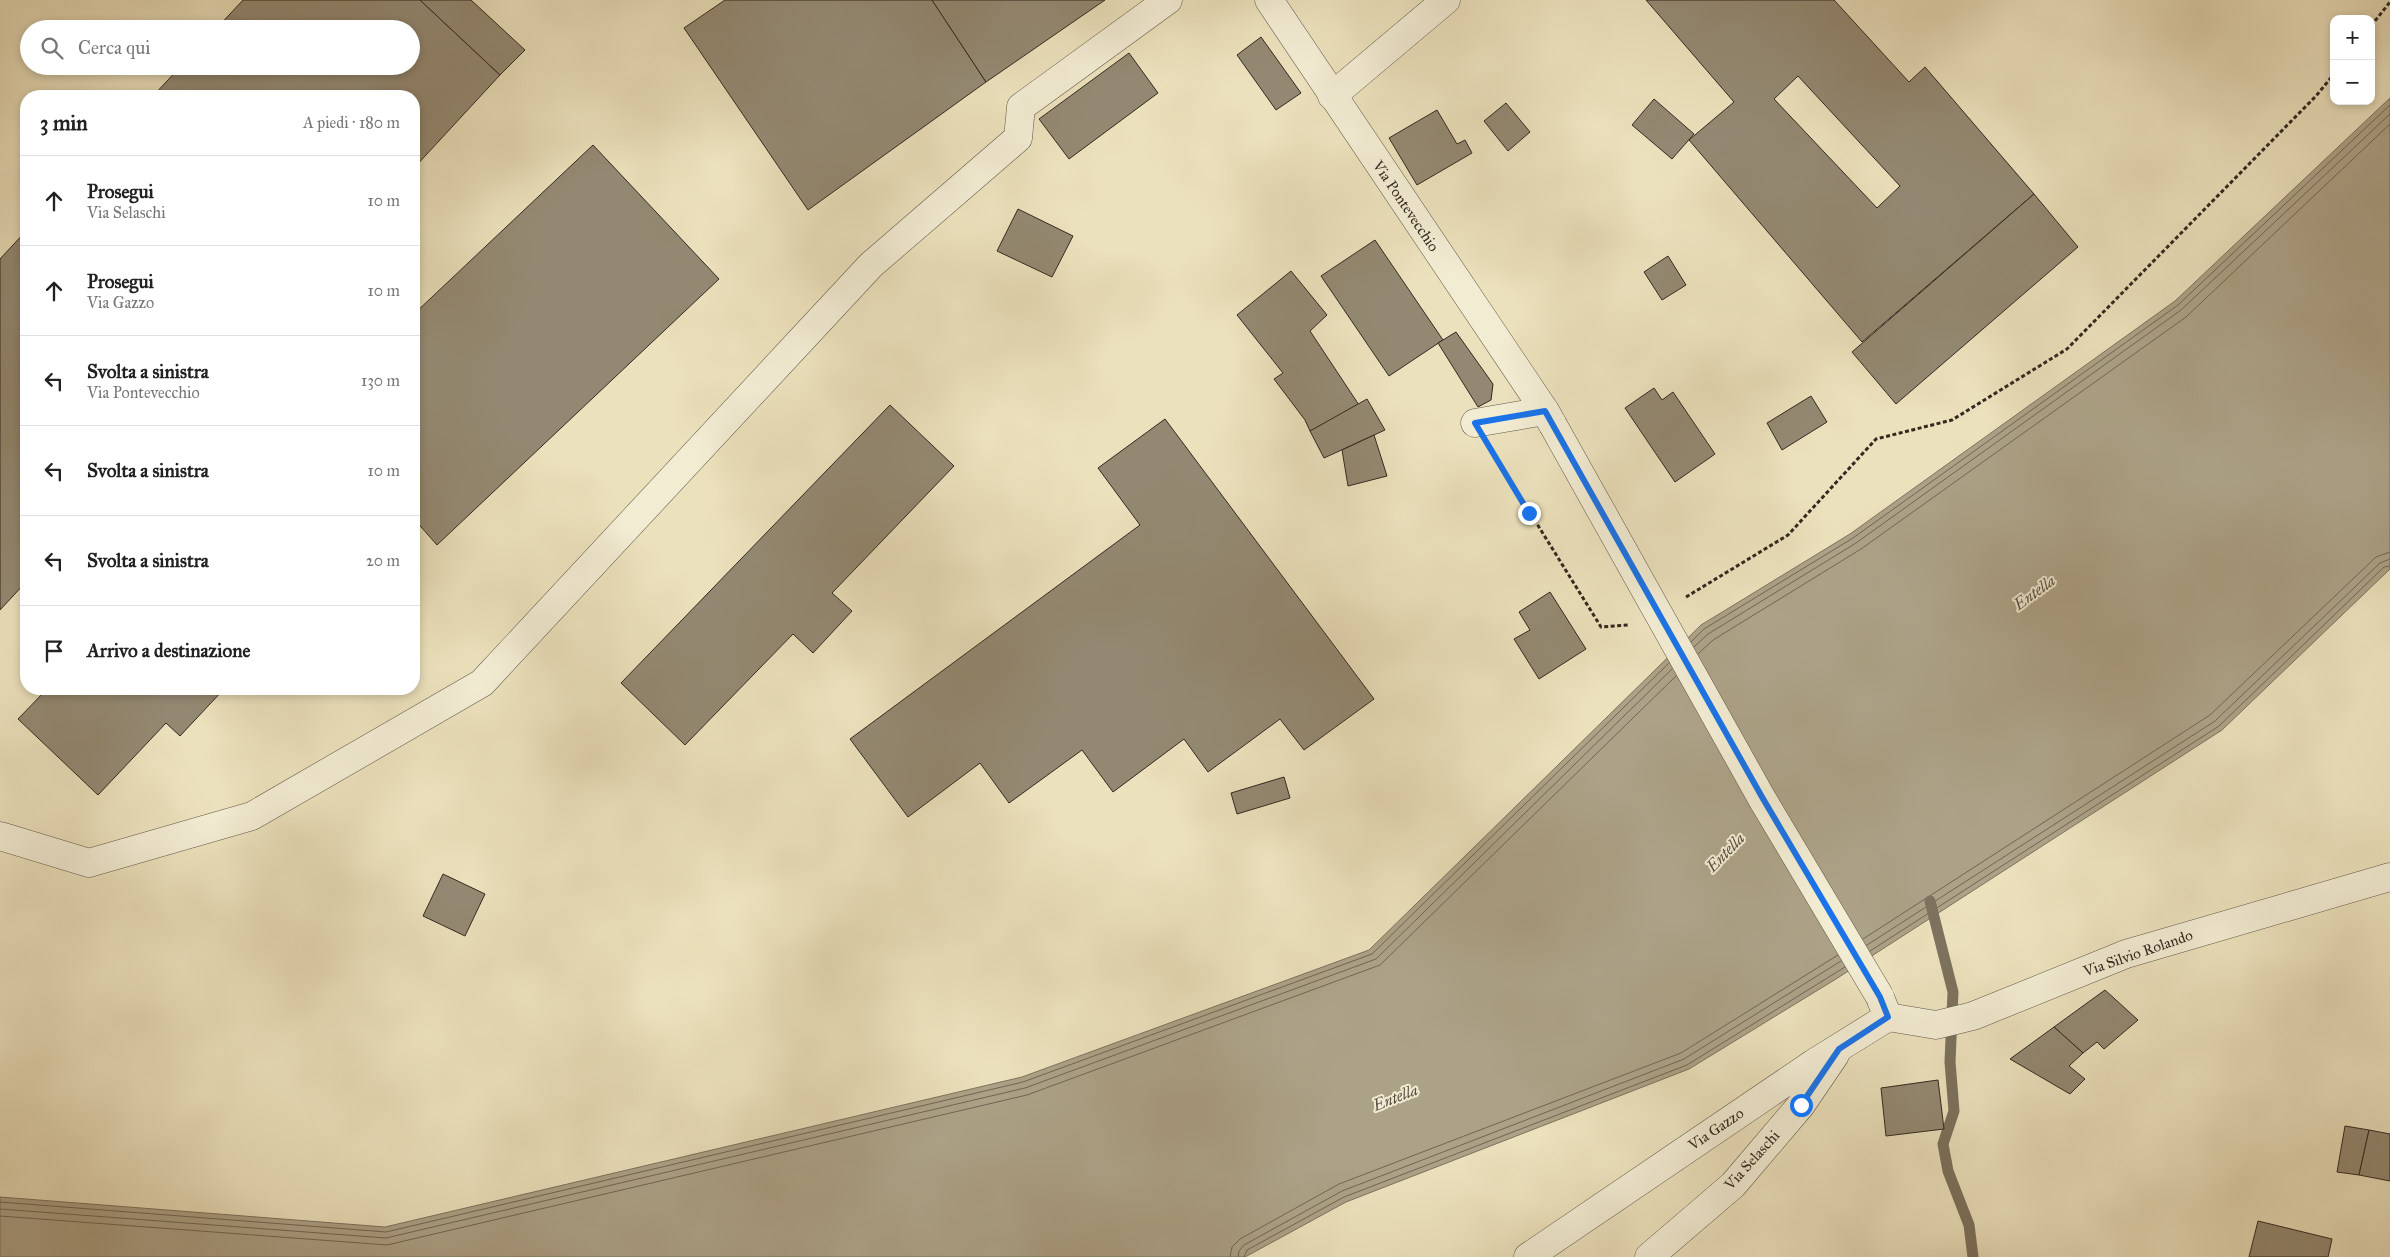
<!DOCTYPE html>
<html lang="it">
<meta charset="utf-8">
<style>
:root{--surface:#fff;--page:#f2f2f2;--text:#222;--muted:#767676;--line:#e0e0e0}
body{margin:0;font-family:"IM FELL Great Primer",serif;background:var(--page);color:var(--text)}
.controls{position:absolute;right:15px;top:15px;display:grid;overflow:hidden;border-radius:10px;box-shadow:0 2px 8px #0003}
.controls button{width:45px;height:45px;display:grid;place-items:center;padding:0;border:0;border-bottom:1px solid var(--line);background:var(--surface);color:var(--text);font:25px sans-serif}
.stop{position:absolute;width:15px;height:15px;margin:-11px;border:4px solid #1a73e8;border-radius:50%;background:#fff}
.stop.end{background:#1a73e8;border-color:#fff;box-shadow:0 1px 5px #0008}
.list{margin:0;padding:0;list-style:none}
h2{display:flex;justify-content:space-between;align-items:center;height:65px;margin:0;padding:0 20px;font-size:21px}
h2 small{font-size:16px;font-weight:400;color:var(--muted)}
.list li{display:grid;grid-template-columns:32px 1fr auto;gap:15px;align-items:center;box-sizing:border-box;height:90px;padding:0 20px;border-top:1px solid var(--line)}
.list b{display:block;font-size:19px;white-space:nowrap}
.list p{margin:0;font-size:16px;white-space:nowrap;color:var(--muted)}
.list em{font-size:16px;font-style:normal;color:var(--muted)}
.icon{flex:none;width:28px;height:28px;fill:none;stroke:currentColor;stroke-width:2;stroke-linecap:round;stroke-linejoin:round}
.map{position:relative;flex:none;width:2390px;height:1257px;overflow:hidden}
.search{position:absolute;background:var(--surface);box-shadow:0 2px 8px #0003;left:20px;top:20px;width:400px;height:55px;display:flex;align-items:center;gap:12px;box-sizing:border-box;padding:0 18px;border-radius:28px;color:var(--muted);font-size:19px}
.panel{position:absolute;background:var(--surface);box-shadow:0 2px 8px #0003;left:20px;top:90px;width:400px;height:605px;border-radius:20px}
.map>svg:first-child{display:block}
.water{fill:#aca287;stroke:#7c725e}
.lines{fill:none;stroke-linecap:round;stroke-linejoin:round}
.shore{stroke:#706654;stroke-width:1}
.stream{stroke:#7c725e;stroke-width:11}
.building{fill:#938972;stroke:#332921;fill-rule:evenodd}
.minor-casing{stroke:#615748;stroke-width:29}
.path{stroke:#332921;stroke-width:3;stroke-dasharray:4 2.5;stroke-linecap:butt}
.minor{stroke:#f2ecd3;stroke-width:28}
.minor-bridge-casing{stroke:#615748;stroke-width:29;stroke-linecap:butt}
.minor-bridge{stroke:#f2ecd3;stroke-width:28}
.route{stroke:#1a73e8;stroke-width:6}
.labels{text-anchor:middle;stroke-width:4;stroke-linejoin:round;paint-order:stroke}
.street-label{font-size:15px;fill:#332921;stroke:#f2ecd3}
.water-label{font-size:16px;font-style:italic;fill:#574d40;stroke:#f2ecd3}
</style>
<div class="map">
<svg width="2390" height="1257" viewBox="0 0 2390 1257">
<rect width="100%" height="100%" fill="#ebe1bc"/>
<filter id="stains"><feTurbulence type="fractalNoise" baseFrequency=".004" numOctaves="4"/><feColorMatrix values="0 0 0 0 .2 0 0 0 0 .09 0 0 0 0 .02 0 0 0 .5 -.17"/></filter>
<radialGradient id="worn" r=".72"><stop offset=".6" stop-color="#630" stop-opacity="0"/><stop offset="1" stop-color="#630" stop-opacity=".3"/></radialGradient>
<!-- water -->
<path class="water" d="M2390,98V569L2222,730L1836,979L1689,1069L1346,1202L1245,1257H0V1197L385,1227L1022,1077L1369,950L1701,625L1850,534L2175,301Z"/>
<g class="lines">
<!-- shore -->
<g class="shore">
<path d="M1691,642L1704,629L1853,538L2178,305L2390,105"/>
<path d="M1694,647L1708,634L1856,543L2181,310L2390,114"/>
<path d="M1698,654L1713,640L1861,549L2186,317L2390,124"/>
<path d="M1863,939L2210,715L2376,557L2390,552"/>
<path d="M1867,945L2215,721L2380,563L2390,559"/>
<path d="M1870,951L2219,726L2384,567L2390,566"/>
<path d="M0,1202L386,1232L1023,1082L1372,954L1669,663"/>
<path d="M0,1209L386,1238L1025,1088L1376,959L1672,669"/>
<path d="M0,1216L387,1245L1027,1095L1380,965L1676,676"/>
<path d="M1230,1257L1232,1247L1240,1239L1339,1184L1681,1053L1838,955"/>
<path d="M1238,1257L1239,1251L1244,1245L1342,1191L1684,1059L1841,961"/>
<path d="M1244,1257L1247,1250L1344,1197L1687,1065L1845,967"/>
</g>
<!-- stream -->
<path class="stream" d="M1930,901L1953,992L1950,1062L1954,1111L1943,1144L1948,1171L1969,1225L1973,1257"/>
</g>
<!-- building -->
<g class="building">
<path d="M243,0H420L500,75L414,168V96H153L181,66H411V29H216Z"/>
<path d="M420,0H471L525,50L500,75Z"/>
<path d="M725,0H932L986,82L808,210L684,28Z"/>
<path d="M932,0H1105L986,82Z"/>
<path d="M1646,0H1834L1909,82L1925,67L2034,194L1862,342L1689,140L1734,102ZM1798,76L1900,186L1877,208L1774,99Z"/>
<path d="M1261,37L1301,93L1276,110L1237,55Z"/>
<path d="M1129,53L1158,93L1069,159L1039,119Z"/>
<path d="M1654,99L1694,134L1672,159L1632,125Z"/>
<path d="M1506,103L1530,132L1508,151L1484,121Z"/>
<path d="M1437,110L1457,144L1465,140L1472,153L1417,185L1389,138Z"/>
<path d="M593,145L719,279L437,545L414,519V314Z"/>
<path d="M2034,194L2078,247L1896,404L1852,352Z"/>
<path d="M1018,209L1073,236L1052,277L997,251Z"/>
<path d="M26,231V582L0,610V259Z"/>
<path d="M1375,240L1443,340L1389,376L1321,276Z"/>
<path d="M1668,256L1686,285L1662,300L1644,272Z"/>
<path d="M1291,271L1327,315L1310,331L1359,405L1310,431L1305,420L1274,379L1283,373L1237,315Z"/>
<path d="M1456,332L1493,384L1491,400L1478,407L1438,343Z"/>
<path d="M1654,388L1662,400L1673,392L1715,454L1675,482L1625,408Z"/>
<path d="M1811,396L1827,422L1782,450L1767,423Z"/>
<path d="M1367,399L1385,430L1324,458L1310,431Z"/>
<path d="M890,405L954,466L832,593L852,611L813,653L793,634L685,745L621,683Z"/>
<path d="M1165,419L1374,699L1304,750L1280,719L1208,772L1184,739L1113,792L1082,750L1009,803L980,763L908,817L850,739L1140,525L1098,468Z"/>
<path d="M1374,435L1387,476L1348,486L1342,450Z"/>
<path d="M1550,592L1586,649L1539,679L1514,639L1530,630L1519,612Z"/>
<path d="M47,689H224L180,736L166,723L98,795L18,719Z"/>
<path d="M1284,777L1290,798L1237,814L1231,793Z"/>
<path d="M443,874L485,894L465,936L423,916Z"/>
<path d="M2105,990L2138,1020L2104,1049L2097,1042L2083,1053L2054,1027Z"/>
<path d="M2054,1027L2083,1053L2069,1066L2085,1079L2070,1094L2010,1059Z"/>
<path d="M1938,1080L1944,1129L1886,1136L1881,1088Z"/>
<path d="M2345,1126L2369,1130L2359,1175L2337,1172Z"/>
<path d="M2369,1130L2390,1134V1181L2359,1175Z"/>
<path d="M2258,1221L2332,1239L2328,1257H2249Z"/>
</g>
<g class="lines">
<!-- minor casing -->
<g class="minor-casing">
<g id="minor">
<path d="M1269,0L1545,411"/>
<path d="M1332,96L1446,0"/>
<path d="M1475,423L1545,411L1553,425"/>
<path d="M0,836L89,863L252,816L482,683L871,265L1018,138L1021,107L1168,0"/>
<path d="M1888,1017L1936,1025L1973,1016L2126,954L2390,877"/>
<path d="M1528,1257L1814,1063L1888,1017L1881,1000"/>
<path d="M1649,1257L1733,1185L1801,1105L1835,1055"/>
</g>
</g>
<!-- path -->
<g class="path">
<path d="M2371,26L2390,2"/>
<path d="M1493,453L1601,627L1628,625"/>
<path d="M1686,597L1788,535L1876,439L1952,420L2067,349L2316,96L2334,74"/>
</g>
<!-- minor -->
<use href="#minor" class="minor"/>
<!-- minor-bridge casing -->
<g class="minor-bridge-casing">
<path id="minor-bridge" d="M1553,425L1761,797L1880,997"/>
</g>
<!-- minor-bridge -->
<use href="#minor-bridge" class="minor-bridge"/>
</g>
<g class="lines">
<!-- route -->
<path class="route" d="M1529,513L1475,423L1545,411L1762,797L1880,997L1888,1017L1839,1049L1801,1105"/>
</g>
<g class="labels">
<!-- street labels -->
<g class="street-label">
<text transform="translate(1406 206) rotate(56)" y="5">Via Pontevecchio</text>
<text transform="translate(2138 953) rotate(-19)" y="5">Via Silvio Rolando</text>
<text transform="translate(1716 1129) rotate(-34)" y="5">Via Gazzo</text>
<text transform="translate(1752 1160) rotate(-48)" y="5">Via Selaschi</text>
</g>
<!-- water labels -->
<g class="water-label">
<text transform="translate(2034 592) rotate(-36)" y="6">Entella</text>
<text transform="translate(1725 852) rotate(-46)" y="6">Entella</text>
<text transform="translate(1395 1097) rotate(-22)" y="6">Entella</text>
</g>
</g>
<rect width="100%" height="100%" filter="url(#stains)"/>
<rect width="100%" height="100%" fill="url(#worn)"/>
</svg>
<div class="controls">
<button>+</button>
<button>−</button>
</div>
<div class="stop" style="left:1801px;top:1105px"></div>
<div class="stop end" style="left:1529px;top:513px"></div>
<div class="search"><svg class="icon" aria-label="search" viewBox="0 0 24 24"><circle cx="10" cy="10" r="6"/><path d="M15 15l6 6"/></svg>Cerca qui</div>
<section class="panel">
<h2>3 min<small>A piedi · 180 m</small></h2>
<ul class="list">
<li><svg class="icon" aria-label="ahead" viewBox="0 0 24 24"><path d="M12 20V5M6 11l6-6 6 6"/></svg><div><b>Prosegui</b><p>Via Selaschi</p></div><em>10 m</em></li>
<li><svg class="icon" aria-label="ahead" viewBox="0 0 24 24"><path d="M12 20V5M6 11l6-6 6 6"/></svg><div><b>Prosegui</b><p>Via Gazzo</p></div><em>10 m</em></li>
<li><svg class="icon" aria-label="left" viewBox="0 0 24 24"><path d="M17 20v-9H6M10 6l-5 5 5 5"/></svg><div><b>Svolta a sinistra</b><p>Via Pontevecchio</p></div><em>130 m</em></li>
<li><svg class="icon" aria-label="left" viewBox="0 0 24 24"><path d="M17 20v-9H6M10 6l-5 5 5 5"/></svg><div><b>Svolta a sinistra</b></div><em>10 m</em></li>
<li><svg class="icon" aria-label="left" viewBox="0 0 24 24"><path d="M17 20v-9H6M10 6l-5 5 5 5"/></svg><div><b>Svolta a sinistra</b></div><em>20 m</em></li>
<li><svg class="icon" aria-label="arrive" viewBox="0 0 24 24"><path d="M6 21V4h12l-3 4 3 4H6"/></svg><div><b>Arrivo a destinazione</b></div></li>
</ul>
</section>
</div>
